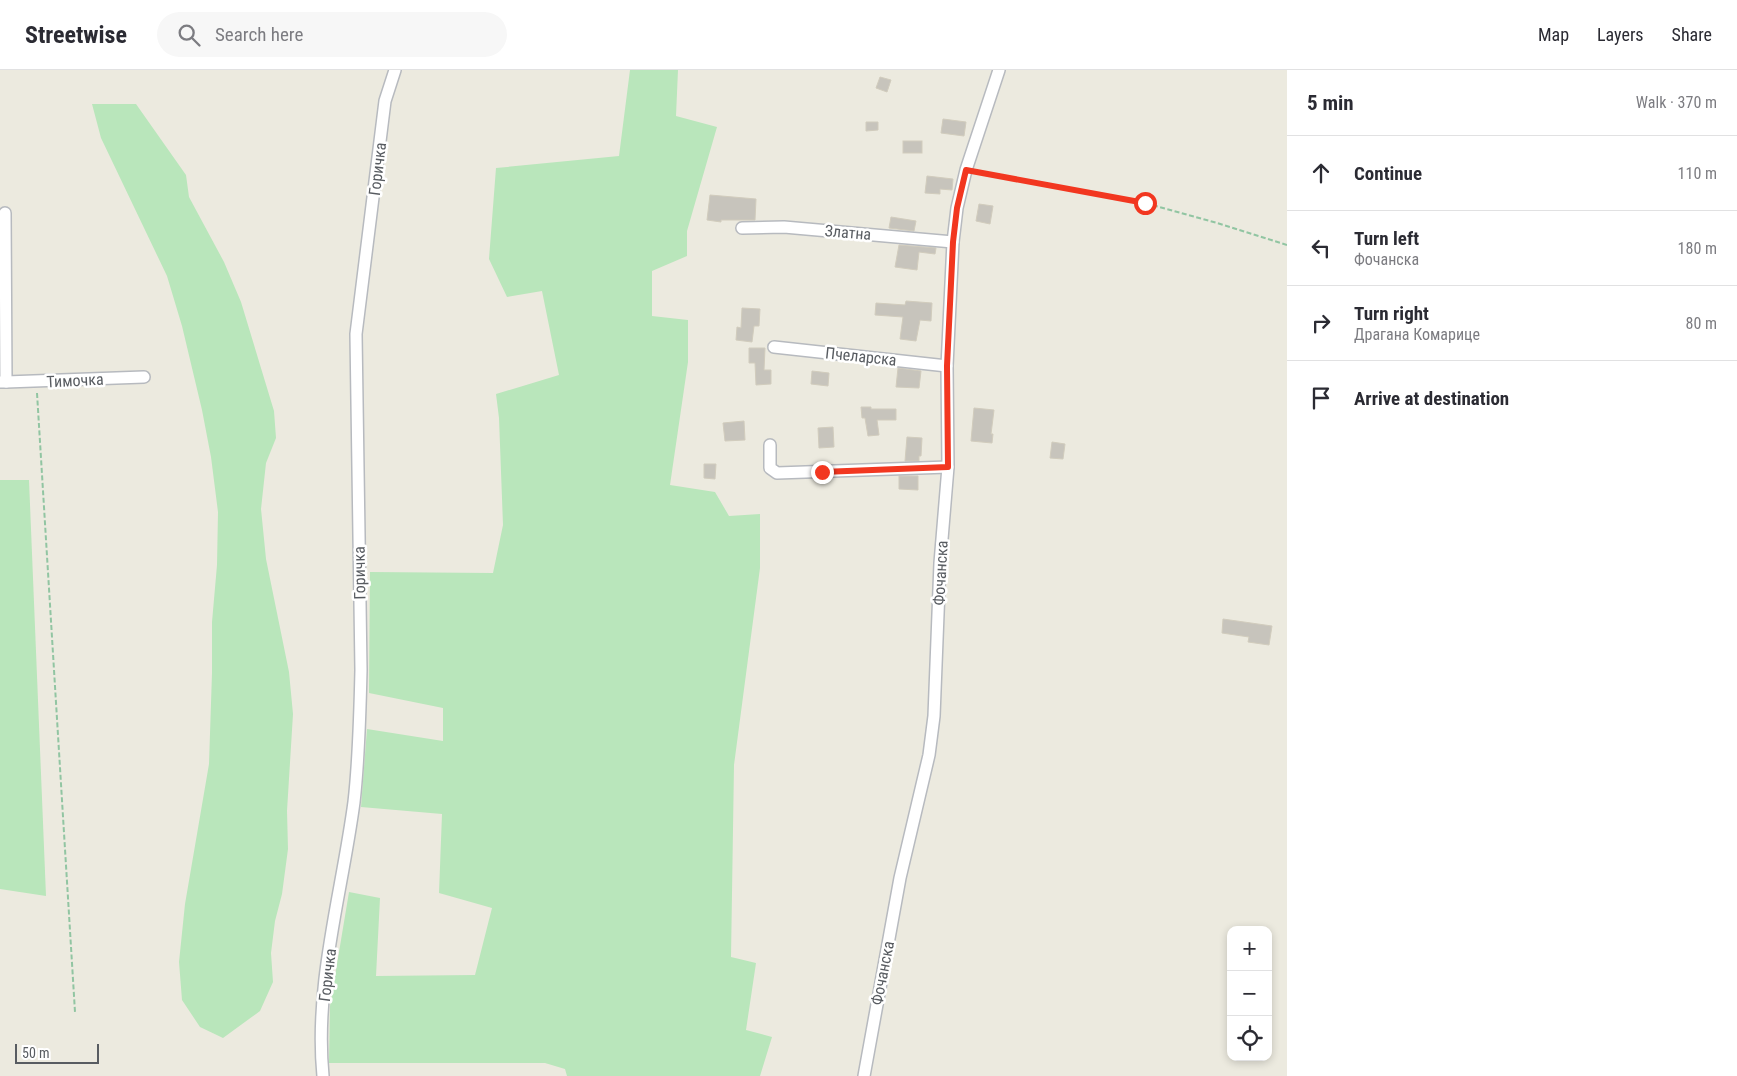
<!DOCTYPE html>
<meta charset="utf-8">
<style>
:root{--surface:#fff;--page:#f7f7f7;--text:#2b2b33;--muted:#7c7c81;--line:#e1e1e2}
body{margin:0;font-family:"Roboto Condensed",sans-serif;background:var(--page);color:var(--text)}
.controls{position:absolute;right:15px;bottom:15px;display:grid;overflow:hidden;border-radius:10px;box-shadow:0 2px 8px #0003}
.controls button{width:45px;height:45px;display:grid;place-items:center;padding:0;border:0;border-bottom:1px solid var(--line);background:var(--surface);color:var(--text);font:25px sans-serif}
.scale{position:absolute;left:15px;bottom:12px;width:84px;box-sizing:border-box;padding-left:5px;border:2px solid #585c61;border-top:0;font-size:14px;line-height:18px;white-space:nowrap;color:#585c61;-webkit-text-stroke:4px #fff;paint-order:stroke}
.stop{position:absolute;width:15px;height:15px;margin:-11px;border:4px solid #f23720;border-radius:50%;background:#fff}
.stop.end{background:#f23720;border-color:#fff;box-shadow:0 1px 5px #0008}
.list{margin:0;padding:0;list-style:none}
h2{display:flex;justify-content:space-between;align-items:center;height:65px;margin:0;padding:0 20px;font-size:21px}
h2 small{font-size:16px;font-weight:400;color:var(--muted)}
.list li{display:grid;grid-template-columns:32px 1fr auto;gap:15px;align-items:center;box-sizing:border-box;height:75px;padding:0 20px;border-top:1px solid var(--line)}
.list b{display:block;font-size:19px;white-space:nowrap}
.list p{margin:0;font-size:16px;white-space:nowrap;color:var(--muted)}
.list em{font-size:16px;font-style:normal;color:var(--muted)}
.icon{flex:none;width:28px;height:28px;fill:none;stroke:currentColor;stroke-width:2;stroke-linecap:round;stroke-linejoin:round}
.map{position:relative;flex:none;width:1287px;height:1006px;overflow:hidden}
header{display:flex;align-items:center;gap:30px;box-sizing:border-box;height:70px;padding:0 25px;background:var(--surface);border-bottom:1px solid var(--line)}
header strong{font-size:24px}
nav{display:flex;gap:28px;margin-inline-start:auto;font-size:18px}
.search{width:350px;height:45px;background:var(--page);display:flex;align-items:center;gap:12px;box-sizing:border-box;padding:0 18px;border-radius:28px;color:var(--muted);font-size:19px}
main{display:flex}
aside{flex:1;background:var(--surface)}
.map>svg:first-child{display:block}
.green{fill:#b9e6bb}
.building{fill:#c7c4bc;stroke:#d1ccbd}
.lines{fill:none;stroke-linecap:round;stroke-linejoin:round}
.street-casing{stroke:#b7babf;stroke-width:14}
.path{stroke:#91c5a2;stroke-width:2;stroke-dasharray:5 2.5;stroke-linecap:butt}
.street{stroke:#fff;stroke-width:11}
.route{stroke:#f23720;stroke-width:6}
.labels{text-anchor:middle;stroke-width:5;stroke-linejoin:round;paint-order:stroke}
.street-label{font-size:16px;fill:#585c61;stroke:#fff}
</style>
<header>
<strong>Streetwise</strong>
<div class="search"><svg class="icon" aria-label="search" viewBox="0 0 24 24"><circle cx="10" cy="10" r="6"/><path d="M15 15l6 6"/></svg>Search here</div>
<nav><a>Map</a><a>Layers</a><a>Share</a></nav>
</header>
<main>
<div class="map">
<svg width="1287" height="1006" viewBox="0 0 1287 1006">
<rect width="100%" height="100%" fill="#eceadf"/>
<!-- green -->
<g class="green">
<path d="M630,0H678L676,46L717,57L687,161V186L652,201V246L688,250V292L670,415L715,422L729,446L760,444V498L734,695L731,887L756,893L746,960L772,967L760,1006H567L565,999L545,993H329L330,936L349,822L380,828L376,906L475,905L492,838L439,823L442,744L361,737L367,659L443,671V638L369,623L370,502L493,503L503,455L499,348L496,324L559,305L542,221L507,227L489,189L496,98L619,86Z"/>
<path d="M92,34H136L186,105L189,127L224,192L241,232L274,341L276,368L266,393L261,439L266,489L289,602L293,644L287,741L288,779L282,824L275,851L271,883L273,912L260,941L223,968L200,957L182,930L179,892L185,834L209,694L212,603V552L217,495L218,442L211,387L202,340L182,256L167,206L101,68Z"/>
<path d="M0,410H29L46,826L0,819Z"/>
</g>
<!-- building -->
<g class="building">
<path d="M880,7L891,10L887,22L876,18Z"/>
<path d="M943,49L966,52L964,66L941,63Z"/>
<path d="M866,52H878V60L866,61Z"/>
<rect x="903" y="71" width="19" height="12"/>
<path d="M927,106L953,109L952,120L940,119V124L925,123Z"/>
<path d="M710,125L756,129L755,150H721V152L707,150Z"/>
<path d="M979,134L993,136L990,154L976,151Z"/>
<path d="M891,147L916,151L914,161L889,158Z"/>
<path d="M899,175L936,178L935,184L919,182L917,200L895,197Z"/>
<path d="M906,231L932,233L931,251L920,250L916,271L900,269L903,247L875,245L876,233L905,235Z"/>
<path d="M742,238L760,239L759,256H754L752,272L736,270L737,257L741,258Z"/>
<path d="M749,278H765L764,300H771V314L756,315L755,293H749Z"/>
<path d="M898,298L921,301L919,318L896,317Z"/>
<path d="M812,301L829,303L828,316L811,314Z"/>
<path d="M861,337H871V339H896V350H877L879,365L868,366L865,348H862Z"/>
<path d="M974,338L994,340L991,364H993L992,373L971,371Z"/>
<path d="M744,351L745,370L725,371L723,353Z"/>
<path d="M833,357L834,377L819,378L818,358Z"/>
<path d="M907,367L922,368L921,386H919V391H905Z"/>
<path d="M1052,372L1065,374L1063,389L1050,388Z"/>
<path d="M704,394H716L715,409L704,408Z"/>
<path d="M899,406H918V420L899,419Z"/>
<path d="M1223,549L1272,556L1269,575L1248,572L1249,567L1222,563Z"/>
</g>
<g class="lines">
<!-- street casing -->
<g class="street-casing">
<g id="street">
<path d="M742,158L784,157L953,172"/>
<path d="M774,277L947,296"/>
<path d="M0,312H6L5,143"/>
<path d="M6,312L144,307"/>
<path d="M770,375V398L777,403L948,397"/>
<path d="M323,1006C314,914 342,823 354,732C359,689 360,644 361,600L356,264L385,31L395,0"/>
<path d="M864,1006L900,808L929,685L934,646L940,493L948,397L947,296L953,172L957,138L966,100L999,0"/>
</g>
</g>
<!-- path -->
<g class="path">
<path d="M976,102L1145,133L1217,153L1287,175"/>
<path d="M37,323L75,942"/>
</g>
<!-- street -->
<use href="#street" class="street"/>
</g>
<g class="lines">
<!-- route -->
<path class="route" d="M822,402L948,397L947,296L953,172L957,138L966,100L1145,133"/>
</g>
<g class="labels">
<!-- street labels -->
<g class="street-label">
<text transform="translate(377 99) rotate(-83)" y="6">Горичка</text>
<text transform="translate(848 162) rotate(5)" y="6">Златна</text>
<text transform="translate(861 286) rotate(6)" y="6">Пчеларска</text>
<text transform="translate(75 310) rotate(-3)" y="6">Тимочка</text>
<text transform="translate(359 503) rotate(-91)" y="6">Горичка</text>
<text transform="translate(940 503) rotate(-87)" y="6">Фочанска</text>
<text transform="translate(882 903) rotate(-79)" y="6">Фочанска</text>
<text transform="translate(327 905) rotate(-83)" y="6">Горичка</text>
</g>
</g>
</svg>
<div class="controls">
<button>+</button>
<button>−</button>
<button><svg class="icon" aria-label="locate" viewBox="0 0 24 24"><circle cx="12" cy="12" r="6"/><path d="M12 2v4M12 18v4M2 12h4M18 12h4"/></svg></button>
</div>
<div class="scale">50 m</div>
<div class="stop" style="left:1145px;top:133px"></div>
<div class="stop end" style="left:822px;top:402px"></div>
</div>
<aside>
<h2>5 min<small>Walk · 370 m</small></h2>
<ul class="list">
<li><svg class="icon" aria-label="ahead" viewBox="0 0 24 24"><path d="M12 20V5M6 11l6-6 6 6"/></svg><div><b>Continue</b></div><em>110 m</em></li>
<li><svg class="icon" aria-label="left" viewBox="0 0 24 24"><path d="M17 20v-9H6M10 6l-5 5 5 5"/></svg><div><b>Turn left</b><p>Фочанска</p></div><em>180 m</em></li>
<li><svg class="icon" aria-label="right" viewBox="0 0 24 24"><path d="M7 20v-9h11M14 6l5 5-5 5"/></svg><div><b>Turn right</b><p>Драгана Комарице</p></div><em>80 m</em></li>
<li><svg class="icon" aria-label="arrive" viewBox="0 0 24 24"><path d="M6 21V4h12l-3 4 3 4H6"/></svg><div><b>Arrive at destination</b></div></li>
</ul>
</aside>
</main>
